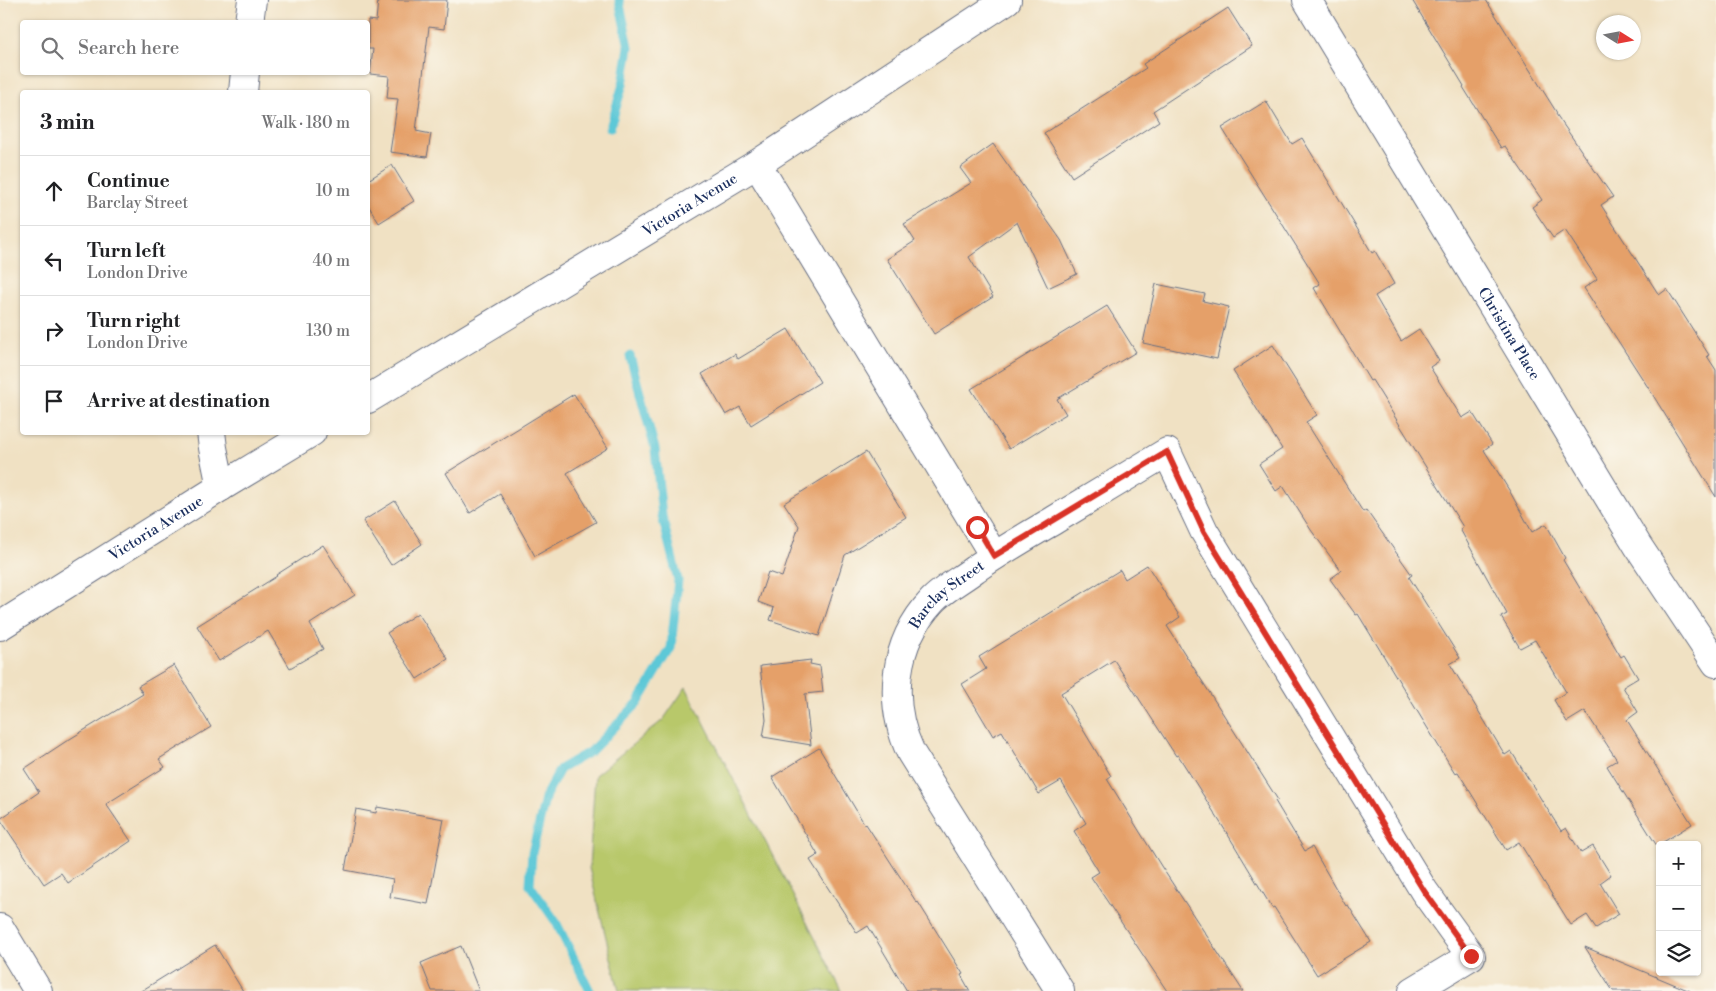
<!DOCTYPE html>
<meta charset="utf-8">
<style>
:root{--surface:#fff;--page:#f6f6f6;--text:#202124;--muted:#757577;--line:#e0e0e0}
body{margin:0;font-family:"Libre Bodoni",serif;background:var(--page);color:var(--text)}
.controls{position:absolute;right:15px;bottom:15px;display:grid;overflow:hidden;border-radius:5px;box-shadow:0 1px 4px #0004}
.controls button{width:45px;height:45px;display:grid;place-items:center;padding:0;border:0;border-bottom:1px solid var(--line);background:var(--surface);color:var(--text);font:25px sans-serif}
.compass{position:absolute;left:1596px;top:15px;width:45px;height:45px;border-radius:50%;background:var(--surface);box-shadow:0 1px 4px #0004;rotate:101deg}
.stop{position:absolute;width:15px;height:15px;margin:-11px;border:4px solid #d93025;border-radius:50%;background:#fff}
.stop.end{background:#d93025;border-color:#fff;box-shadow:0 1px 5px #0008}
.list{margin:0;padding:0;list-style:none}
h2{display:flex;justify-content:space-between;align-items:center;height:65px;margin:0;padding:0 20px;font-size:21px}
h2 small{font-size:16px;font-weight:400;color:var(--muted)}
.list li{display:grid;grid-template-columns:32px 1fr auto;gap:15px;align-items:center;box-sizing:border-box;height:70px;padding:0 20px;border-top:1px solid var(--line)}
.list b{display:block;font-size:19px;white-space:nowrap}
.list p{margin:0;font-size:16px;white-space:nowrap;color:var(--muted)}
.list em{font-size:16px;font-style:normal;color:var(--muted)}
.icon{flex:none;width:28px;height:28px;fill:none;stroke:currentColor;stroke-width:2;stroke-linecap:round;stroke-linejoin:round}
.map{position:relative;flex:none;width:1716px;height:991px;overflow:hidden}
.search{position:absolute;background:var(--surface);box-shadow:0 1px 4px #0004;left:20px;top:20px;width:350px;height:55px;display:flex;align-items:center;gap:12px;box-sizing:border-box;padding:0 18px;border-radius:5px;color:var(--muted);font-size:19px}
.panel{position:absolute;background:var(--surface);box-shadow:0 1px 4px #0004;left:20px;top:90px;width:350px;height:345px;border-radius:5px}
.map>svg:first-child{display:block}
.green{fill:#b8c86b;stroke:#6a7c64}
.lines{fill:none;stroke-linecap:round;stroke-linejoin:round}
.stream{stroke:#5dc8d7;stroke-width:9}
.building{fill:#e5a069}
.minor-casing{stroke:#666d81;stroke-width:30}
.minor{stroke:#fff;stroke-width:28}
.route{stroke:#d93025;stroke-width:6}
.labels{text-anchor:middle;stroke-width:4;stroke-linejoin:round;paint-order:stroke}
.street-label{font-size:15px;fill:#1b2f5e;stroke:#fbf7ec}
</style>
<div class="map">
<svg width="1716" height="991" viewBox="0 0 1716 991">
<rect width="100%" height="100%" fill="#fbf7ec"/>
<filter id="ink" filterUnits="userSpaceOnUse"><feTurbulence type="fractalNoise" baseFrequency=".02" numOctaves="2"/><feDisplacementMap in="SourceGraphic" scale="10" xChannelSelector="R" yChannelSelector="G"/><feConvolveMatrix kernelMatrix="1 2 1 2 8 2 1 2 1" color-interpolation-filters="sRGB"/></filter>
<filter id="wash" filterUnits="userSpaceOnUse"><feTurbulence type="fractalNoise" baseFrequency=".0096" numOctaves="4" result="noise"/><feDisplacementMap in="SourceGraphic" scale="20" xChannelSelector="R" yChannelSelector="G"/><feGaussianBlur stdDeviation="1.12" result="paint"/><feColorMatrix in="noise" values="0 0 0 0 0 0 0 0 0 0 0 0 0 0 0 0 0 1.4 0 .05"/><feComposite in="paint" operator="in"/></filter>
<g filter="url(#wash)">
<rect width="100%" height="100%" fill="#f0e1c3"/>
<!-- green -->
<path class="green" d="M686,687L842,991H619L589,868L595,775L663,720Z"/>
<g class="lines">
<!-- stream -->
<g class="stream">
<path d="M610,128L623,84L629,47L619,0"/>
<path d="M590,991L556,922L530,885L532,853L546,795L560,769L591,751L638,703L671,648L678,580L662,516L655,449L630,356"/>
</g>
</g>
<g id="blocks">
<!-- building -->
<g class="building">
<path d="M378,0H447L444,29L429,27L416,131L431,134L427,157L390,152L398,99L387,98L389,76L370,74L373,49H368V20L376,21Z"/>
<path d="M1412,0H1486L1557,113L1556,114L1613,197L1601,205L1659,295L1667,289L1709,355L1707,356L1716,370V497L1651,392L1584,288L1597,279L1565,230L1553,238L1532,207L1542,200L1505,146L1501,148L1463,87L1464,86Z"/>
<path d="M1228,8L1252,46L1153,111L1159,121L1072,177L1044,133L1146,68L1143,64Z"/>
<path d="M1266,101L1292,144L1302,138L1372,253L1375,251L1394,284L1375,296L1401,341L1419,329L1439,361L1430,367L1462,418L1472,412L1492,444L1484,450L1509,490L1532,532L1546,524L1565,558L1563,560L1621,657L1624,655L1638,678L1623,687L1638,712L1627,720L1692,824L1657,846L1607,766L1617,760L1585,711L1567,722L1554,700L1566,692L1535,640L1520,648L1501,617L1507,614L1460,529L1463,527L1372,380L1370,381L1314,288L1320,284L1222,128Z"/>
<path d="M993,144L1061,240L1077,274L1048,288L1017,222L969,257L993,297L934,334L887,259L915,241L904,224L971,183L960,168Z"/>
<path d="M392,165L414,201L379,223L368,205V180Z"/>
<path d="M1156,284L1205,294L1203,301L1229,307L1217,359L1143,343Z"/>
<path d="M1107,306L1136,352L1057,399L1066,414L1009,449L971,389Z"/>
<path d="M788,329L820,382L751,425L740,407L726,415L702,374L735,354L738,359Z"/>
<path d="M1273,345L1317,415L1306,422L1363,512L1366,510L1412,575L1409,577L1460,658L1450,664L1505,755L1511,751L1561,831L1566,828L1581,853L1593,846L1611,875L1600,883L1619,914L1596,928L1587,915L1571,925L1519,842L1506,850L1458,772L1455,773L1358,614L1356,615L1330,579L1341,571L1311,530L1283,486L1276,491L1259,464L1282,449L1233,371Z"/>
<path d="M574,394L608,448L567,473L596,522L535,556L500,494L470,513L446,473Z"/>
<path d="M866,452L906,517L845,555L819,636L770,620L774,608L758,602L768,572L782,577L799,526L784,503Z"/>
<path d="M395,501L422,544L391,565L363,521Z"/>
<path d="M323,545L355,595L310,624L323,649L290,668L268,631L219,661L197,626L277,576L276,575Z"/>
<path d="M1147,565L1180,617L1167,626L1278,800L1275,801L1305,851L1312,847L1346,906L1348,905L1371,942L1317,975L1274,907L1272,908L1230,838L1178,755L1176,756L1114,660L1061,693L1111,776L1107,779L1161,866L1243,991H1167L1091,877L1099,872L1074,831L1086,823L1061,781L1039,794L1002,731L993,736L962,684L986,669L979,657L1120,570L1125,579Z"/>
<path d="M418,613L448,659L417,679L387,633Z"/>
<path d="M811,660L810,664L820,666L823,692L805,694L811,745L763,737L766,720L760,666Z"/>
<path d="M174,665L211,727L159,759L165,767L106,804L131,841L68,883L61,873L44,884L0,819L39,792L24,769L65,742L143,694L138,686Z"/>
<path d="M819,748L865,825L866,824L917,903L918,902L963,974L961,975L970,991H907L868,926L857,933L810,860L818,855L772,777Z"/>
<path d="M377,807L444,819L428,904L390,897L393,879L345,870L356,809L376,813Z"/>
<path d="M215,945L243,991H141Z"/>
<path d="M461,946L479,991H432L421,963Z"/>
<path d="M1585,947L1690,991H1613Z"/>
</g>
</g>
</g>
<g filter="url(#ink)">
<use href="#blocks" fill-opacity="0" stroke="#666d81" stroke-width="1"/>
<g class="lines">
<!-- minor casing -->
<g class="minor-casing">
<g id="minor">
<path id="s1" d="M1307,0L1638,546L1716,663"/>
<path d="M249,22L252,0"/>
<path d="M243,92L245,72"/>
<path d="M757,164L994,556"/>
<path id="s2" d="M368,399L757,164L1007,0"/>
<path d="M211,432L213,448L221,487"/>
<path id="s3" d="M0,626L221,487L312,432"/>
<path d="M0,928L38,991"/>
<path id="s4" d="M1060,991L911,753C887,702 893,643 932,601C943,589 962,579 975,569C1001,551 1029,535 1056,519C1093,497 1130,474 1167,452L1204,531L1424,891L1471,956L1413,991"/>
</g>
</g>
<!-- minor -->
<use href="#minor" class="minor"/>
</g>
</g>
<g class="lines" filter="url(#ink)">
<!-- route -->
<path class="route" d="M977,527L994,556L1167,452L1204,532L1424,891L1471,956"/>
</g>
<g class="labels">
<!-- street labels -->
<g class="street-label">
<text dy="5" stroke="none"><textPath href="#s2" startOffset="376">Victoria Avenue</textPath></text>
<text dy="5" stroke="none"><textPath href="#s1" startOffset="390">Christina Place</textPath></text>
<text dy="5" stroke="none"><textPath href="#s3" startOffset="184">Victoria Avenue</textPath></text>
<text dy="5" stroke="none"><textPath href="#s4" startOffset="459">Barclay Street</textPath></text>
</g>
</g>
</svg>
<div class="controls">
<button>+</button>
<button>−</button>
<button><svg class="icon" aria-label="layers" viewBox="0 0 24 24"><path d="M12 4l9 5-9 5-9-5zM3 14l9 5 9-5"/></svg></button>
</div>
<svg class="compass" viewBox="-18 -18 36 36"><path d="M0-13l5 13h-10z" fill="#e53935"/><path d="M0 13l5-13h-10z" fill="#757577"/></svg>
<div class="stop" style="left:977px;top:527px"></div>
<div class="stop end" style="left:1471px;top:956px"></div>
<div class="search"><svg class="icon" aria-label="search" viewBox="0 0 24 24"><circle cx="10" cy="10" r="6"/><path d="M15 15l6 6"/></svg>Search here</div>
<section class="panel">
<h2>3 min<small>Walk · 180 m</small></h2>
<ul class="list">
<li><svg class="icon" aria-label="ahead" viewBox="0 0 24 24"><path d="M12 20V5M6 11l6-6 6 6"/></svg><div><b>Continue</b><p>Barclay Street</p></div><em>10 m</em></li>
<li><svg class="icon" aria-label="left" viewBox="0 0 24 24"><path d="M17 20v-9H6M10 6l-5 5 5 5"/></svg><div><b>Turn left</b><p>London Drive</p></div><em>40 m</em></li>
<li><svg class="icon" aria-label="right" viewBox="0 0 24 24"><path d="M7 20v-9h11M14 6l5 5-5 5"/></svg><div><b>Turn right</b><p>London Drive</p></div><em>130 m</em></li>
<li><svg class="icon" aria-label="arrive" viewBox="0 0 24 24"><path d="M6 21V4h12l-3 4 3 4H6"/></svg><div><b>Arrive at destination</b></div></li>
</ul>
</section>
</div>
